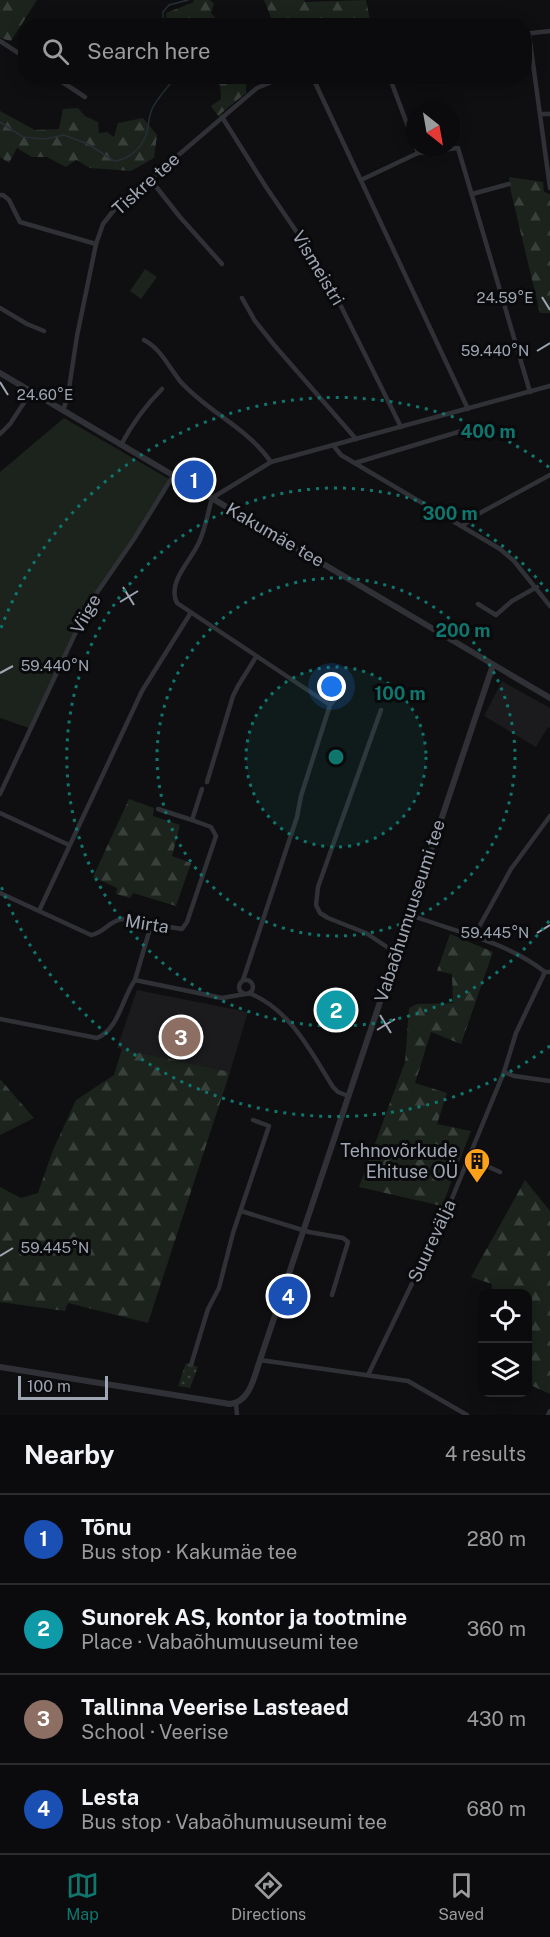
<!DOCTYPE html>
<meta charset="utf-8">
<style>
:root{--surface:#0b0b0d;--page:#19191b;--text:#f1f3f6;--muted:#9a9b9d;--line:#2b2b2e;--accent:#0f766e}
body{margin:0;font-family:"Public Sans",sans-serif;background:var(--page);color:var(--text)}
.controls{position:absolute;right:18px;bottom:18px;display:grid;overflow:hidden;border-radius:12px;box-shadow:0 3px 15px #0003}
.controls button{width:54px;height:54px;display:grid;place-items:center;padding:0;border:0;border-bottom:2px solid var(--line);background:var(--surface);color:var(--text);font:30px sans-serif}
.compass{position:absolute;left:406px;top:102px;width:54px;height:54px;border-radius:50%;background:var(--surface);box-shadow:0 3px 15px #0003;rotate:149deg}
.scale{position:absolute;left:18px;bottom:15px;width:90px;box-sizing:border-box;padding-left:6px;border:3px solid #9fa6b3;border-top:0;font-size:16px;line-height:21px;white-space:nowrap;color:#9fa6b3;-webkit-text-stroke:4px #0a0a0c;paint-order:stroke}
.you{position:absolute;left:332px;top:687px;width:21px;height:21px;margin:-15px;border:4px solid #fff;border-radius:50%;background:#1a73e8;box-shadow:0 0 0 9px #1a73e833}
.badge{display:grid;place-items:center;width:39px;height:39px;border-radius:50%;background:var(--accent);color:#fff;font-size:20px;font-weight:700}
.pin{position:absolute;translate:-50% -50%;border:3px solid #fff;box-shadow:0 2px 6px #0006}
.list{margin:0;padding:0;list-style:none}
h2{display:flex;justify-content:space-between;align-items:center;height:78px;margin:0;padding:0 24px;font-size:26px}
h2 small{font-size:20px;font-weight:400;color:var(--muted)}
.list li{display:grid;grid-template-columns:39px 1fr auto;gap:18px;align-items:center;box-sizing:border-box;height:90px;padding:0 24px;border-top:2px solid var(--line)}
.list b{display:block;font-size:22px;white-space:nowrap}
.list p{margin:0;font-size:20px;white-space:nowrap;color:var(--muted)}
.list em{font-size:20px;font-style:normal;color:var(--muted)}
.icon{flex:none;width:33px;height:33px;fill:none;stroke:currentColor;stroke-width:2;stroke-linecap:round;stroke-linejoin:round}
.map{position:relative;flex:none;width:550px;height:1415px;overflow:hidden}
.search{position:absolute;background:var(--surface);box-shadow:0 3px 15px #0003;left:18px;right:18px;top:18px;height:66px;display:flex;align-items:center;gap:15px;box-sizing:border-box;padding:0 21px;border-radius:24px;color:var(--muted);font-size:22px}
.sheet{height:438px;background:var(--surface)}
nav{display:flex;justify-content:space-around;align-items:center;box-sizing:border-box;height:84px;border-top:2px solid var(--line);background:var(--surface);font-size:16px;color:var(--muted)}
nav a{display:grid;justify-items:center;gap:3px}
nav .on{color:var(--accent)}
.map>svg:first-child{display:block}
.built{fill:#1b1b1e}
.grass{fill:#1b231c}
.forest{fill:url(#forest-firs)}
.park{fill:url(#park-dots)}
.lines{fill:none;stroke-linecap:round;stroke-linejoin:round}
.stream{stroke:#252f35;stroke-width:1.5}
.minor{stroke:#303136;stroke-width:4.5}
.tertiary{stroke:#303136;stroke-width:6}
.ticks{fill:none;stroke:#9fa6b3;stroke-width:2}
.ring{fill:none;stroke:#0f766e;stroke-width:3;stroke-dasharray:3 6}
.labels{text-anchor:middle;stroke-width:6;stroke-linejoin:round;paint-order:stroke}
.street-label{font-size:18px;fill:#9fa6b3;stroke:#0a0a0c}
.poi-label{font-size:18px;fill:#9fa6b3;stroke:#0a0a0c;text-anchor:end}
.ticks-label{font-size:15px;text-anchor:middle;fill:#9fa6b3;stroke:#0a0a0c;stroke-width:6;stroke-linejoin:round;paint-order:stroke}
.centre{fill:#0f766e;stroke:#0a0a0c;stroke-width:3}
.ring-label{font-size:18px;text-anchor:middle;font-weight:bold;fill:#0f766e;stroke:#0a0a0c;stroke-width:6;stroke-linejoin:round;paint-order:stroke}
</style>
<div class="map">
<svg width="550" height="1415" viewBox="0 0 550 1415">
<defs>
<pattern id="forest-firs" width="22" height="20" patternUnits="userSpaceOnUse" patternTransform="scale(1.5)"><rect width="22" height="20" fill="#1b231c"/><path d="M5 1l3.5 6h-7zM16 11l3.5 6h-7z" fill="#39403b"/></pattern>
<pattern id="park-dots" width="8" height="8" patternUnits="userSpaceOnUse" patternTransform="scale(1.5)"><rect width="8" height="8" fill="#1b231c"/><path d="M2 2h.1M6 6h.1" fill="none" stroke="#39403b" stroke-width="1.8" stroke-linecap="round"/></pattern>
</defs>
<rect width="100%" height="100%" fill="#0f0f11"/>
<!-- built -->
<g class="built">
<path d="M502,681L550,708V728L548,727L536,747L484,716Z"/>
<path d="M137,990L248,1012L230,1072L117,1048Z"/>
</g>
<!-- grass -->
<g class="grass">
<path d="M145,269L157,277L141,299L130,291Z"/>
<path d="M64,418L169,479L139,529L91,598L29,728L0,718V472Z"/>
</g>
<!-- forest -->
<g class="forest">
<path d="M0,0H37L11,41L0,38Z"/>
<path d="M193,0H210L214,4L211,13L222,25H167L166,13L194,2Z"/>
<path d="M264,0H304L305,2L366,0L371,25H274Z"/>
<path d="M211,77H246V93L218,116L211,106L221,99L220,85Z"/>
<path d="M78,108L85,116L98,122L99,133L107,132L114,137L118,123L143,118L157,135L154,158L131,171L90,168L76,160L66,167L47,157H32L17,148L9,163L0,157V111L35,130L59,129L63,109Z"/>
<path d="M509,177L543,182L544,192L550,194V313H540L511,192Z"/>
<path d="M129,799L154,808L153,816L180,825L172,856L191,863L176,906L133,893L130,898L116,894L117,888L93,877Z"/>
<path d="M450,934L493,952L461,1044L431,1032L415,1083L447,1093L437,1124L471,1131L442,1206L359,1187L405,1062L409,1008L417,1004L453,1003L452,974L437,971Z"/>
<path d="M122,1049L230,1072L148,1323L68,1303L65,1311L0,1302V1187L21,1198L38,1193L53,1150L76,1100L114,1075Z"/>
<path d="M0,1079L34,1118L0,1135Z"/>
<path d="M525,1180L550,1211V1394L528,1384V1294L491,1293L492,1284L471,1277Z"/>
</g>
<!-- park -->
<path class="park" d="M186,1363L198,1367L190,1388L178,1386Z"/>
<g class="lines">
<!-- stream -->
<g class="stream">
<path d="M163,26V12L169,5L188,0"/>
<path d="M0,122L23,137L45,139L64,135L88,144L114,161C128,160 141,149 146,135C149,126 148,116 153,107C159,96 169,85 177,76"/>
</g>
<!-- minor -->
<g class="minor">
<path d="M524,34L550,31"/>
<path d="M529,34L550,188"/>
<path d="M0,41L26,58"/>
<path d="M53,76L85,97"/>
<path d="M312,76L468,409"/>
<path d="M389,76L415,145"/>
<path d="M540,114H550"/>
<path d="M222,117L266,187L324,272L401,427"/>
<path d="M416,147L418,153L458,148L530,392"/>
<path d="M150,179L180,217L222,264"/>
<path d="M361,180L418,153"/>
<path d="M472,194L509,184"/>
<path d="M0,195H3L9,200L20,222L96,244"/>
<path d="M242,298L255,321L275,346L356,439"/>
<path d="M0,308L27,324L44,331"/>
<path d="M144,340C161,349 168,366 180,381C206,411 248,428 271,462"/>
<path d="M63,411L68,395L77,336L96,244L103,224L114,210L257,88L286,76"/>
<path d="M0,434L10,424L31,392"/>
<path d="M121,445C132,424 145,406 162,389"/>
<path d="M333,445L341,455L500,549L514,561L550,606"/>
<path d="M355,463L478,426"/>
<path d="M462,526L480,513L550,475"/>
<path d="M478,604L496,615L512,601L537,587"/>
<path d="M330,705L177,603C166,582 193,559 200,540C206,526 208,512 212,498L271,462L550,386"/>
<path d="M381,710L318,887L316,905L320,913L328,918L366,933L396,953"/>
<path d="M207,782L233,696L238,686L256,657"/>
<path d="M0,794L82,619L94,597L134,539L173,476"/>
<path d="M158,809L192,820"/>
<path d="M0,813L69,845"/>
<path d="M0,893L91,935C104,933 109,921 122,919L182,929L187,922L216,836L211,827L192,820L202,789"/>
<path d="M39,911L142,691L190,614"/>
<path d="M408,914C454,932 506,941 545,972H550"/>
<path d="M474,936L511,869L550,816"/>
<circle cx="246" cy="987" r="7"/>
<path d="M135,980L151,925"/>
<path d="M243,980L297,817L301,796L330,705L340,693"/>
<path d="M249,993C290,1009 311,1052 333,1087L338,1092L348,1096"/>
<path d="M0,1019L97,1038C119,1029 122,998 135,980L222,998L245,994"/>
<path d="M504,1072L514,1076L550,1081"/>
<path d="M469,1158L500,1172"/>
<path d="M241,1211L309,1232L343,1238L348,1242L332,1295"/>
<path d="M260,1360L408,1381L467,1415"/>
<path d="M191,1365L208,1309L219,1288L233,1233L269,1126L253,1120"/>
<path d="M368,1375L446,1213L504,1072L516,1033L545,972"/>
<path d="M236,1403L237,1415"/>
<path d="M548,1415L550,1411"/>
</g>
<!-- tertiary -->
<g class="tertiary">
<path d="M0,373L550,698"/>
<path d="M0,1367L230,1404C250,1402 254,1377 260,1360L493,665"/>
</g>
</g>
<!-- ticks -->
<path class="ticks" d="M542,297L550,310M537,351L550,343M0,382L8,395M123,587L134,605M120,602L138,591M0,673L13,666M537,933L550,925M380,1015L391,1033M377,1030L395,1019M0,1256L13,1248"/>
<!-- distance rings -->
<circle cx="336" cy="757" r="90" fill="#0f766e" fill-opacity=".12"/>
<g class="ring">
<circle cx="336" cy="757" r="90"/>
<circle cx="336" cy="757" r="179"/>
<path d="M549 921A269 269 0 1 1 549 593"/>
<path d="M550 1046A359 359 0 0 1 1 886M1 628A359 359 0 0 1 550 468"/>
</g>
<!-- icons -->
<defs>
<g id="building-pin" transform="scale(1.35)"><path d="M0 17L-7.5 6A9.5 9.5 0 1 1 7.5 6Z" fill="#fda11b" stroke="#0a0a0c"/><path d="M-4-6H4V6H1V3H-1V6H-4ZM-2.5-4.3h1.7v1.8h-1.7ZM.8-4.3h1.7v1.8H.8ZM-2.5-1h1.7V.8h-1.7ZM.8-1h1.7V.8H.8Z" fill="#111"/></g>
</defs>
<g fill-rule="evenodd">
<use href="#building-pin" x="477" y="1161"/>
</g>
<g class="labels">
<!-- street labels -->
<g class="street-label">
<text transform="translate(146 184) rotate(-42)" y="6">Tiskre tee</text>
<text transform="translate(318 268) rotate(59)" y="6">Vismeistri</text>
<text transform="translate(275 535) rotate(30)" y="6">Kakumäe tee</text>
<text transform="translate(86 614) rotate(-61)" y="6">Viige</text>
<text transform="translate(410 911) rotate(-72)" y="6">Vabaõhumuuseumi tee</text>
<text transform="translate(147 924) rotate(9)" y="6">Mirta</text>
<text transform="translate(432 1241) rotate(-65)" y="6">Suurevälja</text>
</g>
<!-- poi labels -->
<g class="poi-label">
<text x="458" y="1157">Tehnovõrkude<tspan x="458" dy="21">Ehituse OÜ</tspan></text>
</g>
</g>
<g class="ticks-label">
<text x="505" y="303">24.59°E</text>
<text x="495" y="356">59.440°N</text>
<text x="45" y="400">24.60°E</text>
<text x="55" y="671">59.440°N</text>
<text x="495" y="938">59.445°N</text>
<text x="55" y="1253">59.445°N</text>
</g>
<circle cx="336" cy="757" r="9" class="centre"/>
<g class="ring-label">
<text x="488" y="438">400 m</text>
<text x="450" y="520">300 m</text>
<text x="463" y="637">200 m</text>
<text x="400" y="700">100 m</text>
</g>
</svg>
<div class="controls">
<button><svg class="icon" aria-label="locate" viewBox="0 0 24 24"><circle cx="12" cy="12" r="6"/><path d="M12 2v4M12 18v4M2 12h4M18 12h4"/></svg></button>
<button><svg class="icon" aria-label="layers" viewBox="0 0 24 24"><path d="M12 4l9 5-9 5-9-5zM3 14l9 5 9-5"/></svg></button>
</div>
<svg class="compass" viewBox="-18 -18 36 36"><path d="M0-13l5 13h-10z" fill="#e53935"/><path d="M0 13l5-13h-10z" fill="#9a9b9d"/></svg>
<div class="scale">100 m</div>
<div class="you"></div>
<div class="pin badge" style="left:194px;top:480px;background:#1a4fb4">1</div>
<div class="pin badge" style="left:336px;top:1010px;background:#0f9aa8">2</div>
<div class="pin badge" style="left:181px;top:1037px;background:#8d6e63">3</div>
<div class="pin badge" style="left:288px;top:1296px;background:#1a4fb4">4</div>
<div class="search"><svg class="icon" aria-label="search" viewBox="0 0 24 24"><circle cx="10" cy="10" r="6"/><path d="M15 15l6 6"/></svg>Search here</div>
</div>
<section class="sheet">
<h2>Nearby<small>4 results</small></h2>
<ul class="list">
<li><span class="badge" style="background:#1a4fb4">1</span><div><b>Tõnu</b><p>Bus stop · Kakumäe tee</p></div><em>280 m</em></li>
<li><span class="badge" style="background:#0f9aa8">2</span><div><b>Sunorek AS, kontor ja tootmine</b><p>Place · Vabaõhumuuseumi tee</p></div><em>360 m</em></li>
<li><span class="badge" style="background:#8d6e63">3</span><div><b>Tallinna Veerise Lasteaed</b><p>School · Veerise</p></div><em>430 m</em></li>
<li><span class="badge" style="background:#1a4fb4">4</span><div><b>Lesta</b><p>Bus stop · Vabaõhumuuseumi tee</p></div><em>680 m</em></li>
</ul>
</section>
<nav>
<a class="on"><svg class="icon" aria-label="map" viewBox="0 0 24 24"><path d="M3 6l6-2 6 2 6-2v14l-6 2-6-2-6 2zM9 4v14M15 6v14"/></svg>Map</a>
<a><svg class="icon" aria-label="directions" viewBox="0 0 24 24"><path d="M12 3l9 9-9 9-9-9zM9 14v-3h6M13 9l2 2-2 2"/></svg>Directions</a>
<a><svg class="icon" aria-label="saved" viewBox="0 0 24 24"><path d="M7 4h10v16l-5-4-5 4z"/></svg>Saved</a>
</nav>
